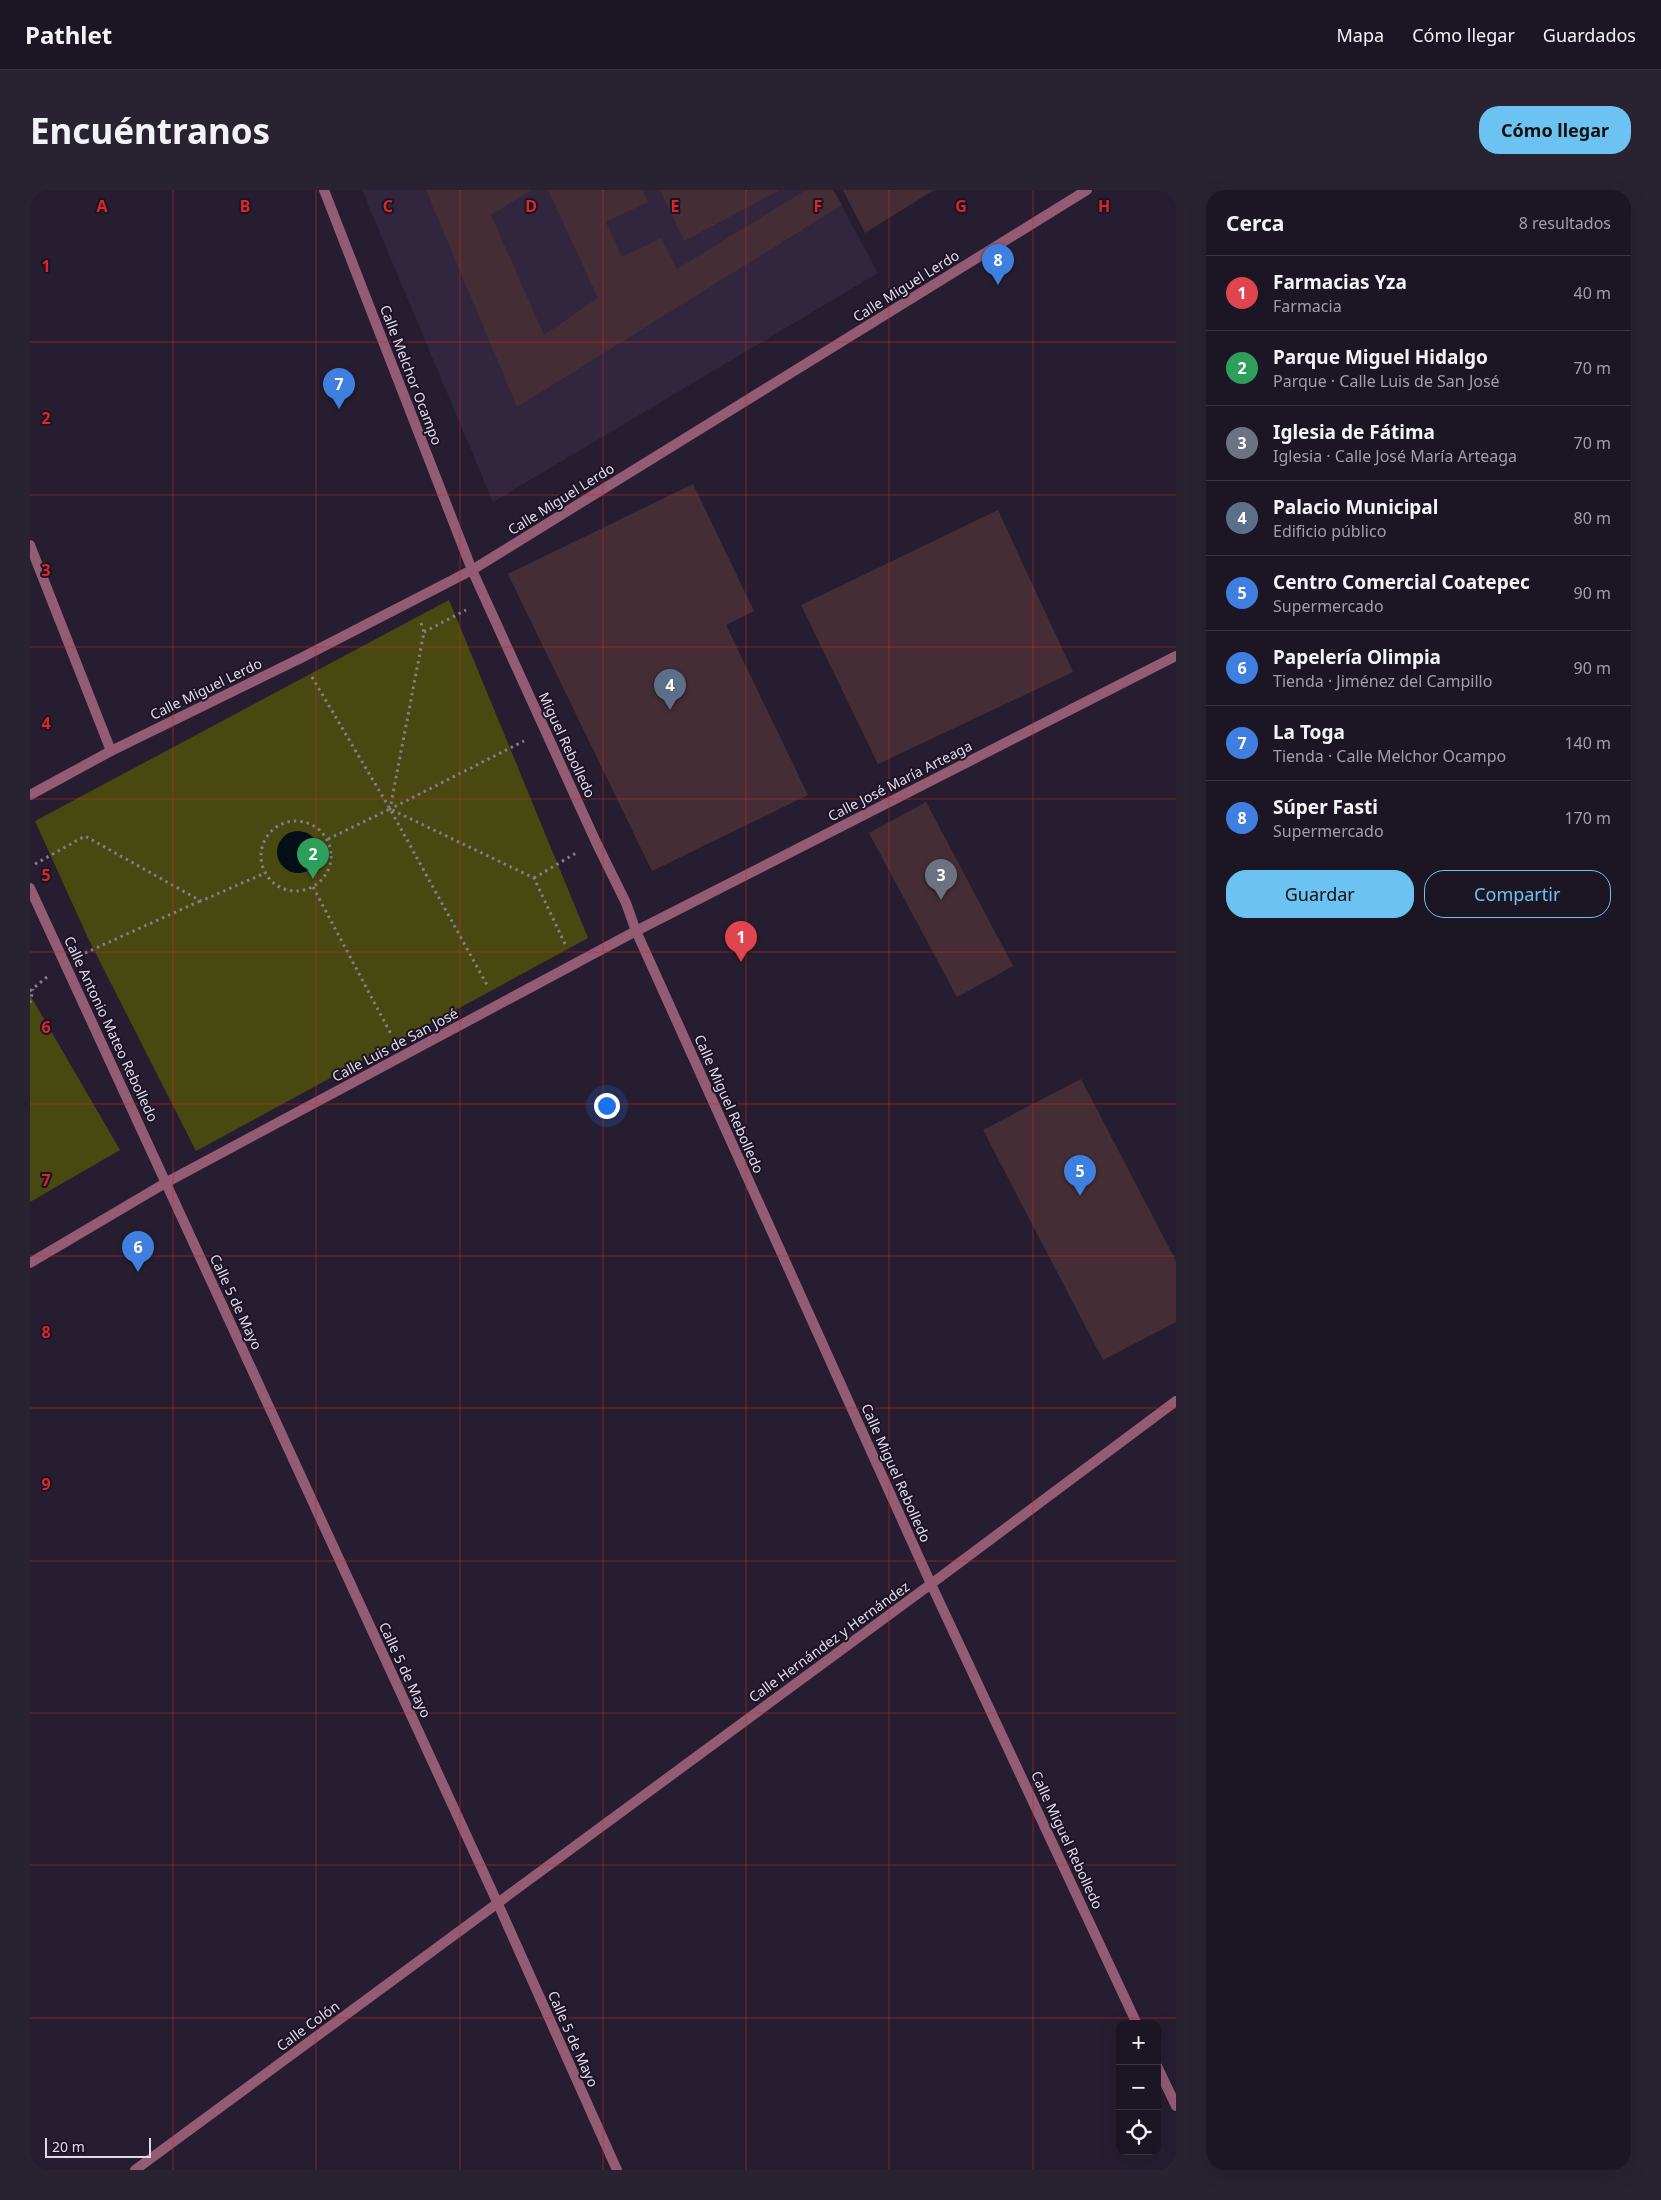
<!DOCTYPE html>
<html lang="es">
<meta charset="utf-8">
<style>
:root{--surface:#1c1624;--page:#292331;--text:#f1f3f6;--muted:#a09fa6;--line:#3a3541;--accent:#6cc3f2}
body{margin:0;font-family:"Noto Sans",sans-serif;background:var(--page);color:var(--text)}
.controls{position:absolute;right:15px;bottom:15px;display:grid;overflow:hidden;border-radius:10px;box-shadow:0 5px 20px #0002}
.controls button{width:45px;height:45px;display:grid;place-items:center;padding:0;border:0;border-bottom:1px solid var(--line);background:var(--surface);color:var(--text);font:25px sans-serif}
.scale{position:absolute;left:15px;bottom:12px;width:106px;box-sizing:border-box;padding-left:5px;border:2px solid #e0dbe7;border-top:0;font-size:14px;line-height:18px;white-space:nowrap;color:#e0dbe7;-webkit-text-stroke:4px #1c1426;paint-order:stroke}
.you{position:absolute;left:576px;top:915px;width:18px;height:18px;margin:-12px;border:4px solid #fff;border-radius:50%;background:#1a73e8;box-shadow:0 0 0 8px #1a73e833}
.badge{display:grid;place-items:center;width:32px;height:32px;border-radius:50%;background:var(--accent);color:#fff;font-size:16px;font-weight:700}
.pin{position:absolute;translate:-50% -41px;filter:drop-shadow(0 1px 2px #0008)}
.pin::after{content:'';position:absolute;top:26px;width:18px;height:15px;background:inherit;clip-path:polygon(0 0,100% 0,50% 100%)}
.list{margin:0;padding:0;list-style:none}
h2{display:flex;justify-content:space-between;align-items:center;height:65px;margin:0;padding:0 20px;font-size:21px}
h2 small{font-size:16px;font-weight:400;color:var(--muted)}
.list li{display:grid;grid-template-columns:32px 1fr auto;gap:15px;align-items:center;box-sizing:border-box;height:75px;padding:0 20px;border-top:1px solid var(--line)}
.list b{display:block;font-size:19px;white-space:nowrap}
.list p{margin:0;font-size:16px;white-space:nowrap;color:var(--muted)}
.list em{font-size:16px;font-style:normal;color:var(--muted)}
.actions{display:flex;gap:10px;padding:15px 20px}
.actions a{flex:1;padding:11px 0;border:1px solid var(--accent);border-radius:20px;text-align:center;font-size:18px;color:var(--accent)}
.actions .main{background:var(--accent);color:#111}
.icon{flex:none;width:28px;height:28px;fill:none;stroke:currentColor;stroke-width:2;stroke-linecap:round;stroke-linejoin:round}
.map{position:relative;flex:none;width:1146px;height:1980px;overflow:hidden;border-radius:20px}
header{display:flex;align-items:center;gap:30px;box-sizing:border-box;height:70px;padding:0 25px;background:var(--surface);border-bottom:1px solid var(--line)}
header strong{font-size:24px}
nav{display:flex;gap:28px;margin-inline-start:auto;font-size:18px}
.intro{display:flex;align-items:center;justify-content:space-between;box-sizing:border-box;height:120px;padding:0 30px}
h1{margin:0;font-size:35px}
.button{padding:12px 22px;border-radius:20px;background:var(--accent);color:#111;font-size:18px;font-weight:700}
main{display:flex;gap:30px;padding:0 30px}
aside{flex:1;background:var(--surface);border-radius:20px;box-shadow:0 5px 20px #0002}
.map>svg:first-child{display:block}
.built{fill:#31263e}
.green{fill:#474910}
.water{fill:#040f17}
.building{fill:#452d35}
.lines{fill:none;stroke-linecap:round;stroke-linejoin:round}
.path{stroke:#837c8b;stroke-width:3;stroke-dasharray:2.5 4;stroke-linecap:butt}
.service{stroke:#945b75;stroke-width:10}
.minor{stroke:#945b75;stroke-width:10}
.tertiary{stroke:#945b75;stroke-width:10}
.grid{fill:none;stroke:#d62828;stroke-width:1;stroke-opacity:0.55}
.labels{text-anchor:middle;stroke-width:4;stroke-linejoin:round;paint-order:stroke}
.street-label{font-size:14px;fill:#e0dbe7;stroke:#1c1426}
.grid-label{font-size:16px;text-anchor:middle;font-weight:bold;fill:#d62828;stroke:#1c1426;stroke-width:4;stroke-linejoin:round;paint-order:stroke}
</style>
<header>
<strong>Pathlet</strong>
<nav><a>Mapa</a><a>Cómo llegar</a><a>Guardados</a></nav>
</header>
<div class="intro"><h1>Encuéntranos</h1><a class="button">Cómo llegar</a></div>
<main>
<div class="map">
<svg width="1146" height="1980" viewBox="0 0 1146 1980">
<rect width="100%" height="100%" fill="#261e30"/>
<!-- built -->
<path class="built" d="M332,0H803L848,83L463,312Z"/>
<!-- green -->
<g class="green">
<path d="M419,410L558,748L166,961L58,748L5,631Z"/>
<path d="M0,805L90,960L0,1012Z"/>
</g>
<!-- water -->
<circle class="water" cx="268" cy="662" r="21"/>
<!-- building -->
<g class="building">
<path d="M396,0H501L461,25L514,145L568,108L518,0H613L618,12L576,32L592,67L631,48L647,79L776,0H803L812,15L487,217Z"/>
<path d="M630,0H750L654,51Z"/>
<path d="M813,0H904L835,43Z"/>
<path d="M663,294L724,421L696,435L778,605L622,681L478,384Z"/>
<path d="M968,320L1043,482L848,574L771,415Z"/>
<path d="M896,612L983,776L927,807L839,643Z"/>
<path d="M1051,889L1146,1071V1132L1073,1170L953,940Z"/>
</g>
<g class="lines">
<!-- path -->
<g class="path">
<path d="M391,433L394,442L360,619L494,551"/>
<path d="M394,442L436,420"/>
<path d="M282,487L360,619L457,795"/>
<circle cx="266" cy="666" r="35"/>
<path d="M298,649L360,619L504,688L535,754"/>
<path d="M5,674L55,646L171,711L235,683"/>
<path d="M504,688L546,663"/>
<path d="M283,697L362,846"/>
<path d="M55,763L170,711"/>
<path d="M0,801L17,787"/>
<path d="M0,813L3,799"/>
</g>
<!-- service -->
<path class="service" d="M0,355L81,561"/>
<!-- minor -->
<g class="minor">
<path d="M0,698L468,1714L587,1980"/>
<path d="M606,741L901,1394L1107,1834"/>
<path d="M1127,1876L1146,1916"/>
<path d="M105,1980L901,1394L1146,1211"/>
</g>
<!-- tertiary -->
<g class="tertiary">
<path d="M294,0L442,380L566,652L596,713L606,741"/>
<path d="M0,605L81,561L271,468L442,380L1057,0"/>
<path d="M0,1073L137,992L606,741L1146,466"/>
</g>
</g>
<!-- grid -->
<path class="grid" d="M143,0V1980M286,0V1980M430,0V1980M573,0V1980M716,0V1980M859,0V1980M1003,0V1980M0,152H1146M0,305H1146M0,457H1146M0,609H1146M0,762H1146M0,914H1146M0,1066H1146M0,1218H1146M0,1371H1146M0,1523H1146M0,1675H1146M0,1828H1146"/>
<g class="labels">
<!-- street labels -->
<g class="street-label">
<text transform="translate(876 96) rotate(-32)" y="5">Calle Miguel Lerdo</text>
<text transform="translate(381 185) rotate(69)" y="5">Calle Melchor Ocampo</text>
<text transform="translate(531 309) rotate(-32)" y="5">Calle Miguel Lerdo</text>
<text transform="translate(176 499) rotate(-26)" y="5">Calle Miguel Lerdo</text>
<text transform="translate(537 555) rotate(65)" y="5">Miguel Rebolledo</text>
<text transform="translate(870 591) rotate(-27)" y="5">Calle José María Arteaga</text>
<text transform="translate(81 839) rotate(65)" y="5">Calle Antonio Mateo Rebolledo</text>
<text transform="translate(365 855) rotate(-28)" y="5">Calle Luis de San José</text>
<text transform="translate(699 914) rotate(66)" y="5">Calle Miguel Rebolledo</text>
<text transform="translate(206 1112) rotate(65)" y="5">Calle 5 de Mayo</text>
<text transform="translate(866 1283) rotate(66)" y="5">Calle Miguel Rebolledo</text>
<text transform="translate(799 1452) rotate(-36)" y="5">Calle Hernández y Hernández</text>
<text transform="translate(375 1480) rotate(65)" y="5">Calle 5 de Mayo</text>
<text transform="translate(1037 1650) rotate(65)" y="5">Calle Miguel Rebolledo</text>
<text transform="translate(278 1836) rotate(-36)" y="5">Calle Colón</text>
<text transform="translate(543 1849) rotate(66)" y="5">Calle 5 de Mayo</text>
</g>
</g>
<g class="grid-label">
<text x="72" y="22">A</text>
<text x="215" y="22">B</text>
<text x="358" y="22">C</text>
<text x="501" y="22">D</text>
<text x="645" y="22">E</text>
<text x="788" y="22">F</text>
<text x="931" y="22">G</text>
<text x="1074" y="22">H</text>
<text x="16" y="82">1</text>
<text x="16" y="234">2</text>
<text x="16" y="386">3</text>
<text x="16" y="539">4</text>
<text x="16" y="691">5</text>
<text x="16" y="843">6</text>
<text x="16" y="996">7</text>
<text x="16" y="1148">8</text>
<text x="16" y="1300">9</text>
</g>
</svg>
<div class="controls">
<button>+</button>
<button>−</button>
<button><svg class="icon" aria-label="locate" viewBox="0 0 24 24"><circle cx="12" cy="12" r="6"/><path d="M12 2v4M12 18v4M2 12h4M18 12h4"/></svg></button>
</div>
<div class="scale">20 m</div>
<div class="you"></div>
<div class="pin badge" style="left:711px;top:772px;background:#e0444e">1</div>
<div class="pin badge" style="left:283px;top:689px;background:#2e9e5b">2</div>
<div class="pin badge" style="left:911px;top:710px;background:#6b7280">3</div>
<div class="pin badge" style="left:640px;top:520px;background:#5c6f8a">4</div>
<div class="pin badge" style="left:1050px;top:1006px;background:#3f7fe0">5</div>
<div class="pin badge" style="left:108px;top:1082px;background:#3f7fe0">6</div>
<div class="pin badge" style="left:309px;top:219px;background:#3f7fe0">7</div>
<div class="pin badge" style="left:968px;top:95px;background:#3f7fe0">8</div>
</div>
<aside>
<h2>Cerca<small>8 resultados</small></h2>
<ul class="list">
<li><span class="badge" style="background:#e0444e">1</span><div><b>Farmacias Yza</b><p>Farmacia</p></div><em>40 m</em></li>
<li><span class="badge" style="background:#2e9e5b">2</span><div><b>Parque Miguel Hidalgo</b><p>Parque · Calle Luis de San José</p></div><em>70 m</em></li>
<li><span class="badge" style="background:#6b7280">3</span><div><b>Iglesia de Fátima</b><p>Iglesia · Calle José María Arteaga</p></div><em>70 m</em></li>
<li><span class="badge" style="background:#5c6f8a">4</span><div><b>Palacio Municipal</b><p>Edificio público</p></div><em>80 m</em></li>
<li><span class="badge" style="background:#3f7fe0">5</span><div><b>Centro Comercial Coatepec</b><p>Supermercado</p></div><em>90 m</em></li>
<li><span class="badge" style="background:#3f7fe0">6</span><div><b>Papelería Olimpia</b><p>Tienda · Jiménez del Campillo</p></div><em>90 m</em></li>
<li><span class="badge" style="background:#3f7fe0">7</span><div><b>La Toga</b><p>Tienda · Calle Melchor Ocampo</p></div><em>140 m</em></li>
<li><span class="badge" style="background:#3f7fe0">8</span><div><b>Súper Fasti</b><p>Supermercado</p></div><em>170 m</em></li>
</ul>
<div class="actions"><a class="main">Guardar</a><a>Compartir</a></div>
</aside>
</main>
